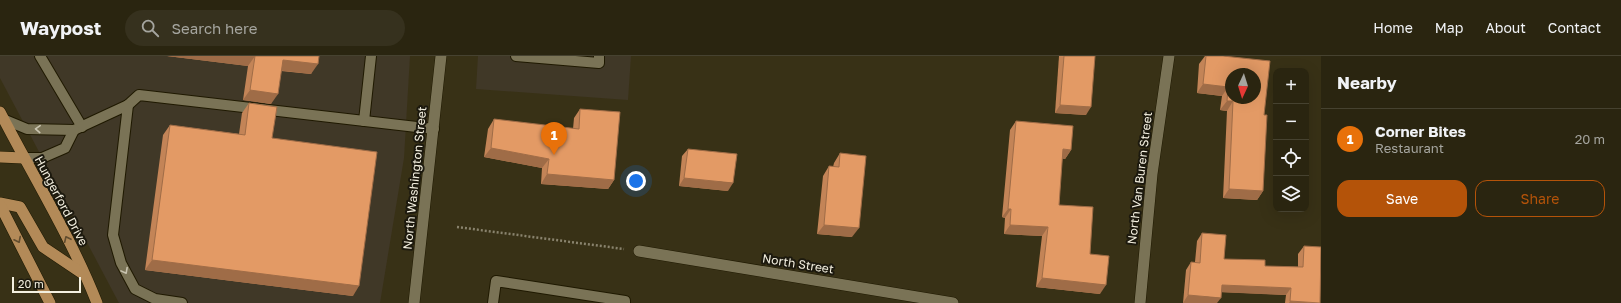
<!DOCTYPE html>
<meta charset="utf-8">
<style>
:root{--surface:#2a2510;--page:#36311e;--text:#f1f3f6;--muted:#a5a59f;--line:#464230;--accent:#b45309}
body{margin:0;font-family:"Golos Text",sans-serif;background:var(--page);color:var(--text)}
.controls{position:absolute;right:12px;top:12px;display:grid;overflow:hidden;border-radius:8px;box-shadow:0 4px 16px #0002}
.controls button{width:36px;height:36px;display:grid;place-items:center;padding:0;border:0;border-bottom:1px solid var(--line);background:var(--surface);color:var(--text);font:20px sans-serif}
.compass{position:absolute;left:1225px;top:12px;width:36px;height:36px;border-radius:50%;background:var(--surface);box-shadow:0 4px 16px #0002;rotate:184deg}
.scale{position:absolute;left:12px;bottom:10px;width:69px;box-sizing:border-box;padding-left:4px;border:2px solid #f4f0e0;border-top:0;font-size:11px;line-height:14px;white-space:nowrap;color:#f4f0e0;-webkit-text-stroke:3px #1c190e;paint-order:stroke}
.you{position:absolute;left:636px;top:125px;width:14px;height:14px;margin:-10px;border:3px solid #fff;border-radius:50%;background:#1a73e8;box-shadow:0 0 0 6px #1a73e833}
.badge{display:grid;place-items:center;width:26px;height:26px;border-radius:50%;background:var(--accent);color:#fff;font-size:13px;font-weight:700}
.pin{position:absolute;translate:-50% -33px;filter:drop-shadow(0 1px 2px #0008)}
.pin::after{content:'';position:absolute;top:21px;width:14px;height:12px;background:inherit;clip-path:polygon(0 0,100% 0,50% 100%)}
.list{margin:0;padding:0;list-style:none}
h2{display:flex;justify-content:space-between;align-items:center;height:52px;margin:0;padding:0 16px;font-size:17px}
h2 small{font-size:13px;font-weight:400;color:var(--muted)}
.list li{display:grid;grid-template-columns:26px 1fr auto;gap:12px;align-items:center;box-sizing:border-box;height:60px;padding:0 16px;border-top:1px solid var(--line)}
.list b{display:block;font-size:15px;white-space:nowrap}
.list p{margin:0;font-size:13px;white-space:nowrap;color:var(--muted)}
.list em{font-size:13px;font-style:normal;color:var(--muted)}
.actions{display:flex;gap:8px;padding:12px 16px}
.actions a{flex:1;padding:9px 0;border:1px solid var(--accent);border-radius:12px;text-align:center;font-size:14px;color:var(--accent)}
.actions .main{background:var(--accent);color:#fff}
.icon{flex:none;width:22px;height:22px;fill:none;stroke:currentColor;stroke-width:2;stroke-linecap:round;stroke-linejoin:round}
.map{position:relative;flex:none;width:1321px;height:247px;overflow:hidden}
header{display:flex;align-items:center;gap:24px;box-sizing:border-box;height:56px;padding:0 20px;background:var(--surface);border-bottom:1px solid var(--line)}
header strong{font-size:19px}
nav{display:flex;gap:22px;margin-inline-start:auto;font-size:14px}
.search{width:280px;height:36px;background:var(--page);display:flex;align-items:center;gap:10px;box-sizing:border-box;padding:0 14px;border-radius:22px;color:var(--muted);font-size:15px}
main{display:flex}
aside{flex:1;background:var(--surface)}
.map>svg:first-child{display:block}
.commercial{fill:#403827}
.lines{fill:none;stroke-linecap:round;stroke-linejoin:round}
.service-casing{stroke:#1f1900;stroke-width:12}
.minor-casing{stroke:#1f1900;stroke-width:12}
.tertiary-casing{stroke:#1f1900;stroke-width:12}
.primary-casing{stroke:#1f1900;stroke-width:12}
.path{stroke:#89836d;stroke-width:2.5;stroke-dasharray:2 2;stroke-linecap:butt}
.service{stroke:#7a7356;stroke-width:10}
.minor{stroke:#7a7356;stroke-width:11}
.tertiary{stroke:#7a7356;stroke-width:11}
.primary{stroke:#b38a58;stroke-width:11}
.wall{fill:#c38457}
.shaded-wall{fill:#9f6c47}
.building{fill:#e39a65;stroke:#9f6c47;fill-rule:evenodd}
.oneway{stroke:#c9c4b0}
.oneway2{stroke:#604c2f}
.labels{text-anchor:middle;stroke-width:4;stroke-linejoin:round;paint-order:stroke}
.street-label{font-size:12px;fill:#f4f0e0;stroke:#1c190e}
</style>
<header>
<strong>Waypost</strong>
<div class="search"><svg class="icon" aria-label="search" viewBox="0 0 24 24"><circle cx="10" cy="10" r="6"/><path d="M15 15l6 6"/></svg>Search here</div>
<nav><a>Home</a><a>Map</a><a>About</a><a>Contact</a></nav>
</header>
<main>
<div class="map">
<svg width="1321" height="247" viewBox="0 0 1321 247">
<rect width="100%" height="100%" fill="#383116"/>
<!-- commercial -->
<g class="commercial">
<path d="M0,0H410L404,102L380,247H119L0,22Z"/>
<path d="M478,0H631L628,44L476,33Z"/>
</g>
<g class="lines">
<!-- service casing -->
<g class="service-casing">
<g id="service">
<path d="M40,0L82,71"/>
<path d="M516,0L599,7V0"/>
<path d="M128,49L139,39L434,73"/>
<path d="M3,63L27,73L74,74L128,49L113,179L121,207L135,233L155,243L182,247"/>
<path d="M364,65L371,0"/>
<path d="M23,102H42L65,92L74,74"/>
<path d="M493,247L496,225L625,245V247"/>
</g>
</g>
<!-- minor casing -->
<g class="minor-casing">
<g id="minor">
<path d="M639,195L953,247"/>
<path d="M1140,247L1152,118L1169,0"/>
</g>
</g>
<!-- tertiary casing -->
<g class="tertiary-casing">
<path id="tertiary" d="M414,247L441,0"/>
</g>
<!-- primary casing -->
<g class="primary-casing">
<g id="primary">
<path d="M0,56C33,120 71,181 97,247"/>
<path d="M0,101L23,102"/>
<path d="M0,147L20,151L43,191L83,218"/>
<path d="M0,149L50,247"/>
</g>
</g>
<!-- path -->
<path class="path" d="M457,171L624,193"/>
<!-- service -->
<use href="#service" class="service"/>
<!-- minor -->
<use href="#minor" class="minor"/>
<!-- tertiary -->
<use href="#tertiary" class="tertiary"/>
<!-- primary -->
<use href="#primary" class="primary"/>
</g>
<!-- wall -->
<g class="wall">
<path d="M167,0H319L311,18L281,15L271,48L243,44L248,10Z"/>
<path d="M1059,0H1095L1086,59L1055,57Z"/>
<path d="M1205,0H1223L1264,59L1263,135L1257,144L1223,142L1227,55L1220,54L1222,40L1197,37L1199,8Z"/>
<path d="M249,47L272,82L353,240L145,214L163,79L170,69L239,78L242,57Z"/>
<path d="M580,53L614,124L608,133L541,128L542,112L484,101L488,73L494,63L573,73L574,62Z"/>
<path d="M1016,65L1071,94L1065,103L1062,102L1059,149L1090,198L1100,238L1036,231L1042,180L1004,178L1005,162L1002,161L1010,74Z"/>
<path d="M688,93L728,135L679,130L682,100Z"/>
<path d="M840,97L852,181L817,178L823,120L829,110L833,111L834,107Z"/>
<path d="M1202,177L1224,203L1265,210L1298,211V198L1304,190L1320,247H1285L1286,239L1221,236L1183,247L1186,214L1191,206H1195L1197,185Z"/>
</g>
<!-- shaded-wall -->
<g class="shaded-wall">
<path d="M167,0H255L248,10Z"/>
<path d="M283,4L318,8L311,18L276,14Z"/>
<path d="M1203,28L1228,31L1222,40L1197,37Z"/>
<path d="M250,34L278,38L271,48L243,44Z"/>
<path d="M1227,45H1233L1227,55L1220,54Z"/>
<path d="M1060,49L1091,51L1086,59L1055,57Z"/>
<path d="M491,92L549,103L542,112L484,101Z"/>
<path d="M1063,93L1071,94L1065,103L1057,102Z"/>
<path d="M547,118L614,124L608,133L541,128Z"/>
<path d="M684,122L733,127L728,135L679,130Z"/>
<path d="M1229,133L1263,135L1257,144L1223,142Z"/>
<path d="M1008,153H1011L1005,162L1002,161Z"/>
<path d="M824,169L859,172L852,181L817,178Z"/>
<path d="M1010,169L1048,171L1042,180L1004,178Z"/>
<path d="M152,204L359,230L353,240L145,214Z"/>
<path d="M1042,222L1106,229L1100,238L1036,231Z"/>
<path d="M1222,229L1291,232L1286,239L1217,236Z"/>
<path d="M1188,239L1221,242L1217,247H1183Z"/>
<path d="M1290,245L1320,247H1289Z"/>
</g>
<!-- building -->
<g class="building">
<path d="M254,0H319L318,8L283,4L278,38L250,34L255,0Z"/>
<path d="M1064,0H1095L1091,51L1060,49Z"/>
<path d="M1206,0H1223L1270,5L1264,59H1267L1263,135L1229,133L1233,45H1227L1228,31L1203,28ZM1231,18H1255V42H1231Z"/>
<path d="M249,47L277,51L272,82L377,96L359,230L152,204L170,69L245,79Z"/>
<path d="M580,53L620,56L614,124L547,118L549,103L491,92L494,63L579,73Z"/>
<path d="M1016,65L1073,70L1071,94L1063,93L1059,149L1093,151L1090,198L1109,200L1106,229L1042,222L1048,171L1010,169L1011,153H1008Z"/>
<path d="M688,93L737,98L733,127L684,122Z"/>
<path d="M840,97L866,100L859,172L824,169L829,110L839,111Z"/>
<path d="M1202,177L1226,179L1224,203L1265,204V210L1303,211L1304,190L1321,191L1320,247L1290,245L1291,232L1222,229L1221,242L1188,239L1191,206L1200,207Z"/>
</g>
<!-- one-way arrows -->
<defs><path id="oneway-chevron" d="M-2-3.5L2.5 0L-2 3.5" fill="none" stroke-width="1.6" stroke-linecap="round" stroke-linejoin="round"/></defs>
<g class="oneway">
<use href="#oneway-chevron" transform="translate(38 73) rotate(-177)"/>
<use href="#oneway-chevron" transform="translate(125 215) rotate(62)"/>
</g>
<g class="oneway2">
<use href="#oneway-chevron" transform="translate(67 183) rotate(-115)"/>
<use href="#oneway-chevron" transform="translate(18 184) rotate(63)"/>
</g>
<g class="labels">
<!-- street labels -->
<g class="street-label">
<text transform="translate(415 122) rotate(-84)" y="4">North Washington Street</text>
<text transform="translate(1140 122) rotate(-83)" y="4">North Van Buren Street</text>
<text transform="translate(61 145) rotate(62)" y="4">Hungerford Drive</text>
<text transform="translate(798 208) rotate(9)" y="4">North Street</text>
</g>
</g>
</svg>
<div class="controls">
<button>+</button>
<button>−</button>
<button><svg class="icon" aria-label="locate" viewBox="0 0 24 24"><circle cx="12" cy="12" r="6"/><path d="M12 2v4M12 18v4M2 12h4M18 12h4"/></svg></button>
<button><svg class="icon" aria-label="layers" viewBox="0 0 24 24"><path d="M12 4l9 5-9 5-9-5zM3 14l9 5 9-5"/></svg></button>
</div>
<svg class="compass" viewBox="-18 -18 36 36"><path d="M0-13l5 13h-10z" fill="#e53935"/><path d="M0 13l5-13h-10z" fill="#a5a59f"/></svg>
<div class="scale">20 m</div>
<div class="you"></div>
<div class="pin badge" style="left:554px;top:99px;background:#e8710a">1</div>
</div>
<aside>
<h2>Nearby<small></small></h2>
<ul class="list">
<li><span class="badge" style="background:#e8710a">1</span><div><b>Corner Bites</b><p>Restaurant</p></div><em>20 m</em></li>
</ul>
<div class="actions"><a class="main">Save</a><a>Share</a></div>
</aside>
</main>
